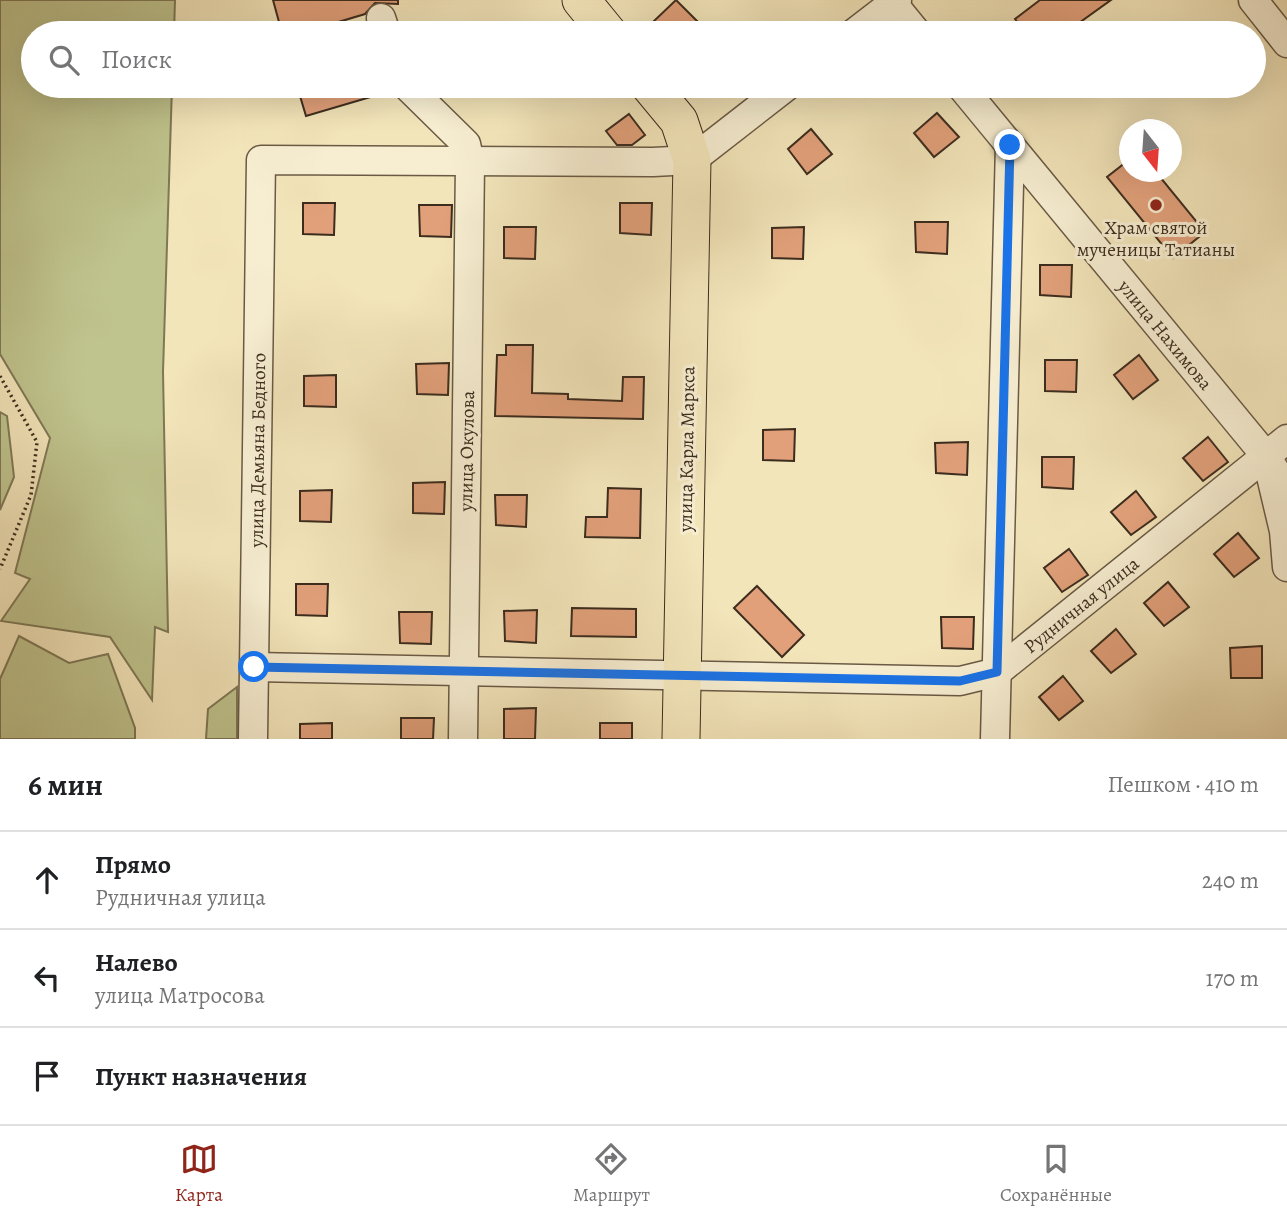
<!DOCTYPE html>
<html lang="ru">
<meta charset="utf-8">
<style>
:root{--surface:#fff;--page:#f2f2f2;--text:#202124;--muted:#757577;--line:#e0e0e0;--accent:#8f2418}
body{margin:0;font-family:Alegreya,serif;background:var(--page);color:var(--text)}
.compass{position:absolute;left:1119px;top:119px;width:63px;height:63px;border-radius:50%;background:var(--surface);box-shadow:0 7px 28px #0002;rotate:163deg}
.stop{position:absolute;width:21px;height:21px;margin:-16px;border:5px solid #1a73e8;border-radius:50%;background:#fff}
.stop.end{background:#1a73e8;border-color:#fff;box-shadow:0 2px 7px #0008}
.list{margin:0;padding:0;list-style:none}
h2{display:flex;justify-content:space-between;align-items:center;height:91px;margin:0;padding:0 28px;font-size:30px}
h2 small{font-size:23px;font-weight:400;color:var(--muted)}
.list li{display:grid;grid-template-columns:46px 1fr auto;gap:21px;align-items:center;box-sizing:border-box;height:98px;padding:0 28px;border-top:2px solid var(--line)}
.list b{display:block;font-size:26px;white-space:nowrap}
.list p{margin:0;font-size:23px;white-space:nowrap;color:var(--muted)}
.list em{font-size:23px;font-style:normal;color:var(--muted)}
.icon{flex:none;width:38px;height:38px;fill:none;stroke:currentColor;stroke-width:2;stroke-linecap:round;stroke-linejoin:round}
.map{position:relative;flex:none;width:1287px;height:739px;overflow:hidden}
.search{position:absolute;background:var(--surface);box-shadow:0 7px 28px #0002;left:21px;right:21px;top:21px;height:77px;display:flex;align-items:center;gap:18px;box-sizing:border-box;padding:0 24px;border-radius:38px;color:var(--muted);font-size:26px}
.sheet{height:385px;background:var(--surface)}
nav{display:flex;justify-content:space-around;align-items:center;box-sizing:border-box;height:98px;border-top:2px solid var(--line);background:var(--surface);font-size:19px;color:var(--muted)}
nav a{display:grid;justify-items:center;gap:4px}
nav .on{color:var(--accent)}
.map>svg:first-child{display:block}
.green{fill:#bfc38d;stroke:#7e7856;stroke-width:2}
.building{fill:#e1a07a;stroke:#3c2c1e;stroke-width:2}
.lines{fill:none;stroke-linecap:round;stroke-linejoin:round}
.minor-casing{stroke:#6a5a45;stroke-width:31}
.major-casing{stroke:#3c2c1e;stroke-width:39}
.path{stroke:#3c2c1e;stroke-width:3.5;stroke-dasharray:2 3.5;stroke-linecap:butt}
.minor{stroke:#f7eed2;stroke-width:28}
.major{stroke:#f3e5ba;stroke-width:37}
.route{stroke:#1a73e8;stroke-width:9}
.poi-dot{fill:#8f2418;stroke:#f7eed2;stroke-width:2.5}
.labels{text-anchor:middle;stroke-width:6;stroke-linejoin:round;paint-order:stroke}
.poi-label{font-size:19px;fill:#3c2c1e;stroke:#f7eed2}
.street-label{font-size:19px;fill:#3c2c1e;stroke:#f7eed2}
</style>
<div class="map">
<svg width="1287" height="739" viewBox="0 0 1287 739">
<rect width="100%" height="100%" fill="#f3e5ba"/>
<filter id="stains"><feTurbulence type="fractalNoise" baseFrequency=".00286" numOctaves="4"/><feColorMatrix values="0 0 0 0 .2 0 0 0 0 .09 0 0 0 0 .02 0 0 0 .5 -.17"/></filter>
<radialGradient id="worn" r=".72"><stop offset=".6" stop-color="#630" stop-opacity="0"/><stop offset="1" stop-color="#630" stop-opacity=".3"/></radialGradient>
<!-- green -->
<g class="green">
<path d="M0,0H175L174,33H33V86H172L163,372L168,632L155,627L152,700L110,637L1,621L30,579L15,573L50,438L0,354Z"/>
<path d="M0,412L7,416L14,477L0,510Z"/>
<path d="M19,636L69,663L108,654L135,728V739H0V679Z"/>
<path d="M237,687V739H206L208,709Z"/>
</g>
<!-- building -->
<g class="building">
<path d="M273,0H398V4L375,3L365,14L325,26L327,33H282Z"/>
<path d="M676,0L699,23L687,33H666L654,21Z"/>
<path d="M1040,0H1111L1065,33H1026L1015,19Z"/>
<path d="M297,86H391V91L306,116Z"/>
<path d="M937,113L959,137L934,157L914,133Z"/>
<path d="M629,114L645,135L632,145H617L606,131Z"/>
<path d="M811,129L832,154L807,174L788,149Z"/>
<path d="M1130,159V172H1156L1205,232L1173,258L1107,177Z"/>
<path d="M303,203H335L334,235L303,234Z"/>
<path d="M620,203H652L651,235L620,233Z"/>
<path d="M419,205H452L451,237L420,236Z"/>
<path d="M915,222H948L947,254L916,252Z"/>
<path d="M504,227H536L535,259L504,258Z"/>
<path d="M804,227L803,259L772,258V228Z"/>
<path d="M1040,265H1072L1071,297L1040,295Z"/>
<path d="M506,345H533L532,393L568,394V399L622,401L623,377H644L643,419L495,416L497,355H506Z"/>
<path d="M1139,355L1158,380L1133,399L1114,375Z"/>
<path d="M1045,360H1077L1076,392L1045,391Z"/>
<path d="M449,363L448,395L417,394L416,364Z"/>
<path d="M336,375V407L304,406V376Z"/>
<path d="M795,429L794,461L763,460V430Z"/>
<path d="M1208,437L1228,462L1203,481L1183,458Z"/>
<path d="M968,442L967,475L936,473L935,443Z"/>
<path d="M1042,457H1074L1073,489L1042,487Z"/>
<path d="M445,482L444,514L413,513V483Z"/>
<path d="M608,488L641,489L640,538L585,537L586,517H607Z"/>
<path d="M332,490L331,522L300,521V491Z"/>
<path d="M1136,491L1156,517L1131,535L1111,512Z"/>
<path d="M495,495H527L526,527L496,525Z"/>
<path d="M1238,533L1259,558L1234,577L1214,554Z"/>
<path d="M1069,549L1088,575L1062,592L1044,568Z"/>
<path d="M1168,582L1189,607L1164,626L1144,603Z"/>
<path d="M296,584H328L327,616L296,615Z"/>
<path d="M757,586L804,635L782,657L734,608Z"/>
<path d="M572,608L636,609V637L571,636Z"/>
<path d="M537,610L536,643L505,641L504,611Z"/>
<path d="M399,612H432L431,644L400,643Z"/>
<path d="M941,617H974L973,649L942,648Z"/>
<path d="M1116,629L1136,654L1111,673L1091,651Z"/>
<path d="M1262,646V678H1231L1230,648Z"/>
<path d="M1063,676L1083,701L1059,720L1039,697Z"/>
<path d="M536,708L535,739H504V709Z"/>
<path d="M401,718H434L433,739H401Z"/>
<path d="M332,723V739H300V724Z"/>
<rect x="600" y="723" width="32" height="16"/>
</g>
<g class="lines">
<!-- minor casing -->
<g class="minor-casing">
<g id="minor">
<path d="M890,0L917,33"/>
<path d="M1253,0L1287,43"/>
<path d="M381,18L386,33"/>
<path d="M854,33L897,0"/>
<path d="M407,86L466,144L470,163L463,739"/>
<path id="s1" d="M961,86L1266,456L1287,490"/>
<path d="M1270,472L1284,531L1287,567"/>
<path id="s2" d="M254,667L960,681L997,672L1287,439"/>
<path id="s3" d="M253,739L261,160L653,162L692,160L787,86"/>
<path d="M995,739L1010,145"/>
</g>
</g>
<!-- major casing -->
<g class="major-casing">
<g id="major">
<path d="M581,0L608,33"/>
<path d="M650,86L679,121L692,160L681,739"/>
</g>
</g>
<!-- path -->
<path class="path" d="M0,376L37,442L31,495L0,569"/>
<!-- minor -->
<use href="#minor" class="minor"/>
<!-- major -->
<use href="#major" class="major"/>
</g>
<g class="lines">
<!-- route -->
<path class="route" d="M254,667L960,681L997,672L1010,145"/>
</g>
<!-- markers -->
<circle class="poi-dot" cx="1156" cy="205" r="7"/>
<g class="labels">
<!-- poi labels -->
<g class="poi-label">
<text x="1156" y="234">Храм святой<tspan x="1156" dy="22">мученицы Татианы</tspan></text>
</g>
<!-- street labels -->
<g class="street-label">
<text dy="7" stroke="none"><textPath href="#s1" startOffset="322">улица Нахимова</textPath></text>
<text transform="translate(686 449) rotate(-89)" y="7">улица Карла Маркса</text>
<text dy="7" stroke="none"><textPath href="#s3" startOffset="289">улица Демьяна Бедного</textPath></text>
<text transform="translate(466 451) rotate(-89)" y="7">улица Окулова</text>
<text dy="7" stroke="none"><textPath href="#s2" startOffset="852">Рудничная улица</textPath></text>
</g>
</g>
<rect width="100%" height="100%" filter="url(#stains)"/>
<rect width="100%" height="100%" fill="url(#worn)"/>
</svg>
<svg class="compass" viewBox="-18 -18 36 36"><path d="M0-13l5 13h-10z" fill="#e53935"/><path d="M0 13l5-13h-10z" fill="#757577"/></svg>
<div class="stop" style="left:254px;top:667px"></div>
<div class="stop end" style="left:1010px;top:145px"></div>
<div class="search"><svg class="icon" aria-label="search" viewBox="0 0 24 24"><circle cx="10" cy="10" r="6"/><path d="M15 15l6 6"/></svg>Поиск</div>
</div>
<section class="sheet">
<h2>6 мин<small>Пешком · 410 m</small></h2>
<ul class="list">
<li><svg class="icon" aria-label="ahead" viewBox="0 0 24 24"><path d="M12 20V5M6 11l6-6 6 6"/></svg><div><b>Прямо</b><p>Рудничная улица</p></div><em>240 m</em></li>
<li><svg class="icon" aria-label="left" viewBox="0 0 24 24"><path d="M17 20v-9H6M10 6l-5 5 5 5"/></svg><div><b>Налево</b><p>улица Матросова</p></div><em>170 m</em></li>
<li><svg class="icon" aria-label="arrive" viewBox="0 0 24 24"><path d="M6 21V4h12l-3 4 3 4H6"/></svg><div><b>Пункт назначения</b></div></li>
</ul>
</section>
<nav>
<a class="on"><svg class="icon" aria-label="map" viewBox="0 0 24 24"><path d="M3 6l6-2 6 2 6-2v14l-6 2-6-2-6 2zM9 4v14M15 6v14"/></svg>Карта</a>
<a><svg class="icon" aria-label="directions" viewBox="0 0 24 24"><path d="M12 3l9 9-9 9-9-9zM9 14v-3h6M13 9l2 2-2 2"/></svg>Маршрут</a>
<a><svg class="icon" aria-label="saved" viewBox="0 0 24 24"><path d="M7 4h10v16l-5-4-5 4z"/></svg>Сохранённые</a>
</nav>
